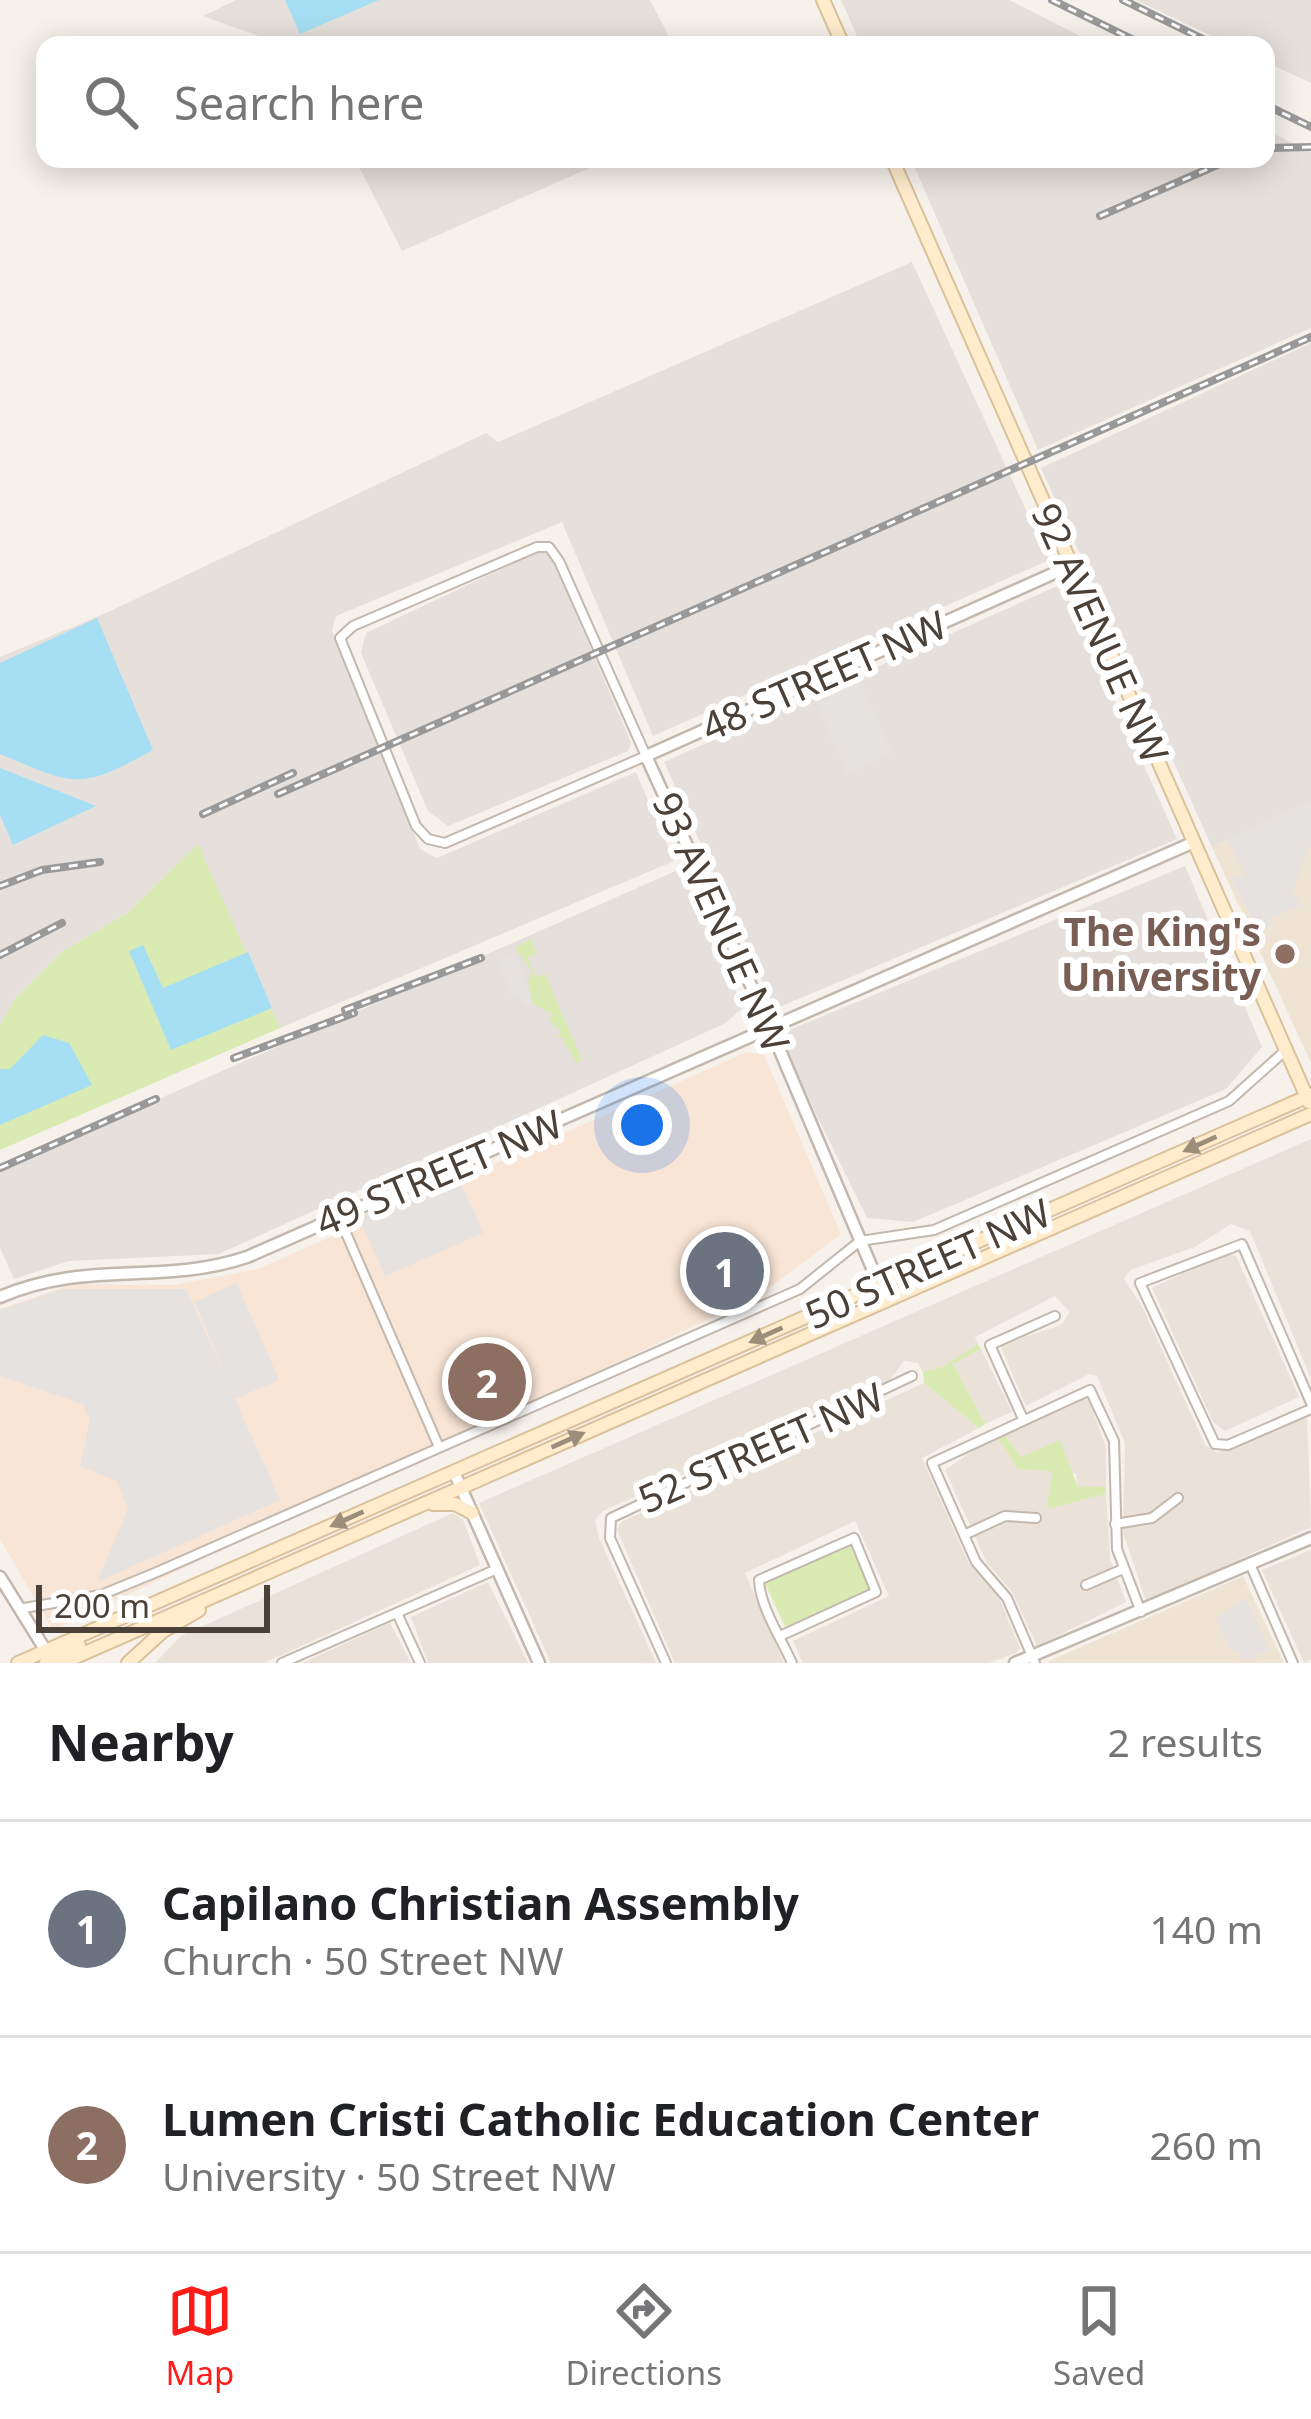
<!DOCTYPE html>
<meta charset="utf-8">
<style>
:root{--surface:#fff;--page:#f2f2f2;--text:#202124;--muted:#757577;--line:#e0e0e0;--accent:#ff1c19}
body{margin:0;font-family:"Noto Sans",sans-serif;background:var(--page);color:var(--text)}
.scale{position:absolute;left:36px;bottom:30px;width:234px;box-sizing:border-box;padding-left:12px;border:6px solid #4b4138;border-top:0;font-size:33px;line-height:42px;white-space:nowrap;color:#4b4138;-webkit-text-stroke:9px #fff;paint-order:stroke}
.you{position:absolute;left:642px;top:1125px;width:42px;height:42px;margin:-30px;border:9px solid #fff;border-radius:50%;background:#1a73e8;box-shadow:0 0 0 18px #1a73e833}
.badge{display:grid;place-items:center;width:78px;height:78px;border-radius:50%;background:var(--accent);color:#fff;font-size:39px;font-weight:700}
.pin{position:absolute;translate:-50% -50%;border:6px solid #fff;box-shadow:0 3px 12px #0006}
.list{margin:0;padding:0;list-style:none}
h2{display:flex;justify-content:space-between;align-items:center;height:156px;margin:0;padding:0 48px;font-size:51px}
h2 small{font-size:39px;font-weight:400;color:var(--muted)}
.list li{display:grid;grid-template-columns:78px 1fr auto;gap:36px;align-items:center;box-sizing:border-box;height:216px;padding:0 48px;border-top:3px solid var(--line)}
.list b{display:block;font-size:45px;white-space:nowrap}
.list p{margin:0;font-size:39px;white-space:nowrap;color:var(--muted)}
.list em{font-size:39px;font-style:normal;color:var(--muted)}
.icon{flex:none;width:66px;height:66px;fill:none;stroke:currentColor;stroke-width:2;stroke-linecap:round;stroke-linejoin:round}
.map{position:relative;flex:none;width:1311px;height:1663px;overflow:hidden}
.search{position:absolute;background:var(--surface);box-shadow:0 6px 30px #0003;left:36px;right:36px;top:36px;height:132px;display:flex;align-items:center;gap:30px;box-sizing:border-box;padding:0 42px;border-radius:24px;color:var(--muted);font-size:45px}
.sheet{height:588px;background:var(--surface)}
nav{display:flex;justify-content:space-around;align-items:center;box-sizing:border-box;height:168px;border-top:3px solid var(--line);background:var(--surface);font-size:33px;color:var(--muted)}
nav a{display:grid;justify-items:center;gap:6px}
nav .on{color:var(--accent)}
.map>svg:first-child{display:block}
.residential{fill:#eae2d9}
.commercial{fill:#f8e5d6}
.industrial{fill:#e6e0dc}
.education{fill:#efe4d4}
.green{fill:#d9ebb3}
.parking{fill:#e5e2df}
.water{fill:#a6dff4}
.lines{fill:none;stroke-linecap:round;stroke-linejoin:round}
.minor-casing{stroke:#c2b8ad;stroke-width:12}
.tertiary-casing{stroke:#c2b8ad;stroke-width:15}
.secondary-casing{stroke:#dac19b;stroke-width:16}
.minor{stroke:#fff;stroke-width:8}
.tertiary{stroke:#fff;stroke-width:10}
.secondary{stroke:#ffeccc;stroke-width:12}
.rail-casing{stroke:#999;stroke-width:8}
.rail{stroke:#fff;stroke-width:3;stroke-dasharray:9;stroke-linecap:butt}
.oneway{fill:#9c8e7b}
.education-dot{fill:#8d6e63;stroke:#fff;stroke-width:4.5}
.labels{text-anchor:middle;stroke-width:12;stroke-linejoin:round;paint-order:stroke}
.street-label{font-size:39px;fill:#4b4138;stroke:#fff}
.education-label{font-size:39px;font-weight:bold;fill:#785e54;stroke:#fff;text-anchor:end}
</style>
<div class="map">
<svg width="1311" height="1663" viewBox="0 0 1311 1663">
<rect width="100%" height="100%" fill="#f6f1eb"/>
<!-- residential -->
<g class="residential">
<path d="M1311,1139V1379L1250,1231L1231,1224L1195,1247L1130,1270L1124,1279L1143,1308L1205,1445L1217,1453L1307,1415L1311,1527L1146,1601L1123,1532L1125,1443L1097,1376L1089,1374L1026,1406L1000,1345L1061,1325L1070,1312L1055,1296L975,1337L978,1344L945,1366L923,1372L918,1363L904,1361L889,1381L603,1511L595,1520L599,1538L656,1663H551L479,1503Z"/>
<path d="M1227,1253L1236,1256L1299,1397L1225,1431L1213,1422L1152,1288Z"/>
<path d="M981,1349L1012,1412L985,1424L953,1364Z"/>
<path d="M924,1383L979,1428L922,1458L969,1564L998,1595L1020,1648L1016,1653L989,1663H803L793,1641L889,1596L855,1521L745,1573L784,1663H675L617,1530L621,1522Z"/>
<path d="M1081,1398L1089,1400L1106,1448V1487L1078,1488L1076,1474L1021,1457L1003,1433Z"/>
<path d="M996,1435L1018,1469L1053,1470L1047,1509L1106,1494L1110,1559L1126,1602L1037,1646L1012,1592L987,1563L945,1470Z"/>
<path d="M453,1513L463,1520L480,1565L264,1663H155L181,1636Z"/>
<path d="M1311,1550V1660L1304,1663L1262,1570Z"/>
<path d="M488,1582L528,1663H428L411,1617Z"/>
<path d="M390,1623L411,1663H301H302Z"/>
</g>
<!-- commercial -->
<path class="commercial" d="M747,1052L764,1055L841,1234L761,1294L53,1630L0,1539V1309L73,1284L174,1285L258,1269Z"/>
<!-- industrial -->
<g class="industrial">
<path d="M236,0H650L670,39L656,45H284L203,16Z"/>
<path d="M841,0H1009L1098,45H861Z"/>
<path d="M1136,0H1311V83L1266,62V45H1231Z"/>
<path d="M1266,130L1311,152V328L1038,450L911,159H1266Z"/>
<path d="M355,159H610L402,251Z"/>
<path d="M912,262L1049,560L653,736L562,522L336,616L332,630L420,849L437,858L636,772L674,861L280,1028L197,845L127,913L62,952L15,999L0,1025V657L104,614L486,433L498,442Z"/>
<path d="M1311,343V801L1212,847L1041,468Z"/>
<path d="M539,551L551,556L631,742L628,751L448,826L428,811L361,653L366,633Z"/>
<path d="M1062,584L1177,839L775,1009L664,762Z"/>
<path d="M1185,866L1262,1047L1226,1089L913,1222L867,1218L781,1043L787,1031Z"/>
<path d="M680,869L743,1007L726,1023L219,1254L69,1261L14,1279L0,1248V1169Z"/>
</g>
<!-- education -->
<g class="education">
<path d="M1311,801V1063L1212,847Z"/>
<path d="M1243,1576L1284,1663H1049V1661Z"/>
</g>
<!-- green -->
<g class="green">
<path d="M198,844L280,1028L0,1150V1025L15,999L62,952L127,913Z"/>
<path d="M531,938L536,953L528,958L536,977L545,974L582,1060L576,1063L562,1038H556L561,1032L549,1020L552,1014L533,1004L528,983L532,971L515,948Z"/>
<path d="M978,1344L981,1349L953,1364L985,1424L979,1428L924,1383L923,1372L944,1366Z"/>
<path d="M1003,1433L1021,1457L1060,1440L1078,1487H1106V1494L1047,1509L1052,1471L1018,1469L996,1435Z"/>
<path d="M853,1541L874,1587L785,1627L764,1581Z"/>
</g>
<!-- parking -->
<g class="parking">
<path d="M857,673L892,754L847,774L812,693Z"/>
<path d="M1311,801V843L1293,889L1300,906L1271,918L1273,925L1258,931L1231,877L1245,876L1228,839Z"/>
<path d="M515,952L533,1004L524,1006L519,997L513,998L497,960Z"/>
<path d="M457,1174L483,1233L385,1276L359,1217Z"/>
<path d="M237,1283L279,1380L235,1399L280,1500L97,1582L128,1509L117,1481L80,1466L90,1420L83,1404L0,1376V1310L62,1289H186L231,1389L195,1302Z"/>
<path d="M1246,1598L1269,1650L1244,1661L1238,1649L1231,1652L1216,1618Z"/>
</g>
<!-- water -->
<g class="water">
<path d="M285,0H379L300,34Z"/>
<path d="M97,618L153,750C78,791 77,786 0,754V663Z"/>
<path d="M0,768L96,806L13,845L0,815Z"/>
<path d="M143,945L163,988L248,952L272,1008L171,1050L129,951Z"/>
<path d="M43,1035L69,1043L92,1085L0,1125V1069H10Z"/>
</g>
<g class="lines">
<!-- minor casing -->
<g class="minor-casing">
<g id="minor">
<path d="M537,547H549L559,561L646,756L445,843L428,839L416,826L340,638L353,626Z"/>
<path d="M339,1217L439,1447"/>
<path d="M1311,1403L1242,1244L1140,1283L1215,1444L1228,1445L1311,1409"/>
<path d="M1023,1419L990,1345L1055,1316"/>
<path d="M1115,1524L1152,1518L1178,1498"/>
<path d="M964,1535L1005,1516L1036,1518"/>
<path d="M1250,1564L1293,1663"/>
<path d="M1086,1585L1123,1569"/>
<path d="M24,1608L101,1595L157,1572L800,1289L860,1241L934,1230L1229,1101L1286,1050"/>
<path d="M397,1613L420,1663"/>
<path d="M780,1636L876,1592L854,1538L759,1580C760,1607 781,1638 792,1663"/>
<path d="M282,1663L497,1569"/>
<path d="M666,1663L610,1538L611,1518L912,1376"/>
<path d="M1035,1663L1007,1598L976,1562L932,1463L1090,1390L1114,1441L1117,1549L1141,1612"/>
</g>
</g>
<!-- tertiary casing -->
<g class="tertiary-casing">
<g id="tertiary">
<path d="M0,1297C88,1259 160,1286 247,1257L1192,843"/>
<path d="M886,1301L770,1027L646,756L1070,566"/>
<path d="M454,1472L539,1663"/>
<path d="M0,1577L46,1651"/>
<path d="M1015,1663L1311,1538"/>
</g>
</g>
<!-- secondary casing -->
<g class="secondary-casing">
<g id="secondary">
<path d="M823,0L843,45"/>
<path d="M892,159L1309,1102"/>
<path d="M433,1504H455L472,1513"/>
<path d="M18,1663L1311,1095"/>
<path d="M46,1663L79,1645"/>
<path d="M62,1663L1311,1114"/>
<path d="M128,1663L163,1631L199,1610"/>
</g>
</g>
<!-- minor -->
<use href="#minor" class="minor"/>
<!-- tertiary -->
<use href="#tertiary" class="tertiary"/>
<!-- secondary -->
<use href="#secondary" class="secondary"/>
<!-- rail casing -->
<g class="rail-casing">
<g id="rail">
<path d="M1052,0L1144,45"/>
<path d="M1123,0L1207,41"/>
<path d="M1266,105L1311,127"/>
<path d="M1266,148L1311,147"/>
<path d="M1100,216L1231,159"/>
<path d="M278,794L1311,337"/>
<path d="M203,814L293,773"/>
<path d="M0,886L42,870L100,862"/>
<path d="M0,955L62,923"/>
<path d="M345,1010L481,958"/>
<path d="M234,1058L354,1013"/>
<path d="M0,1168L156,1099"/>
</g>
</g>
<!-- rail -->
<use href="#rail" class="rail"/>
</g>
<!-- one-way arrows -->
<defs><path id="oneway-solid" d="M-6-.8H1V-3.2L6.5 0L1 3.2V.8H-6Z" transform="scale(3)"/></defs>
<g class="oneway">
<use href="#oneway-solid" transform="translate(1200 1144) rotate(156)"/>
<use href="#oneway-solid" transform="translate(766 1335) rotate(156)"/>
<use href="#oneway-solid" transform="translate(568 1440) rotate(-24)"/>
<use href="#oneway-solid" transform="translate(347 1519) rotate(156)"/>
</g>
<!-- markers -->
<circle class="education-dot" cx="1285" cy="954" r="12"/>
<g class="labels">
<!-- street labels -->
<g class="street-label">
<text transform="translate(1100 633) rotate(66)" y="14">92 AVENUE NW</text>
<text transform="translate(824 676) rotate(-24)" y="14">48 STREET NW</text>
<text transform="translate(721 922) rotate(66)" y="14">93 AVENUE NW</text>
<text transform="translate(439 1173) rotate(-23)" y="14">49 STREET NW</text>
<text transform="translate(928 1264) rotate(-24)" y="14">50 STREET NW</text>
<text transform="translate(761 1448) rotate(-24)" y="14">52 STREET NW</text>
</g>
<!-- education labels -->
<g class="education-label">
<text x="1261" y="946">The King's<tspan x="1261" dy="45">University</tspan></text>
</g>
</g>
</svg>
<div class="scale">200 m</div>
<div class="you"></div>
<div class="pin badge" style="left:725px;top:1271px;background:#6b7280">1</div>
<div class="pin badge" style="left:487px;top:1382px;background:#8d6e63">2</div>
<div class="search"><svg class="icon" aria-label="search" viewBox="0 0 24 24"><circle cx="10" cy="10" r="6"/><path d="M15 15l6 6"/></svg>Search here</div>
</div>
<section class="sheet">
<h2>Nearby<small>2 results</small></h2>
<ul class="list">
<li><span class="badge" style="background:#6b7280">1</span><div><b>Capilano Christian Assembly</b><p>Church · 50 Street NW</p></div><em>140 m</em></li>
<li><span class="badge" style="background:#8d6e63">2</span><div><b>Lumen Cristi Catholic Education Center</b><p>University · 50 Street NW</p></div><em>260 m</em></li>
</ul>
</section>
<nav>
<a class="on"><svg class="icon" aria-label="map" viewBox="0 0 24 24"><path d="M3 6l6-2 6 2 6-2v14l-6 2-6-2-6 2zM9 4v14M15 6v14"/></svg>Map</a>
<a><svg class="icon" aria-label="directions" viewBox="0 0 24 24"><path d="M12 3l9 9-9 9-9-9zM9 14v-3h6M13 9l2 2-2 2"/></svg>Directions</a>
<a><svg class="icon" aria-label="saved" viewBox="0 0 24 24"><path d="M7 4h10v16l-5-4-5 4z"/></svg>Saved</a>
</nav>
